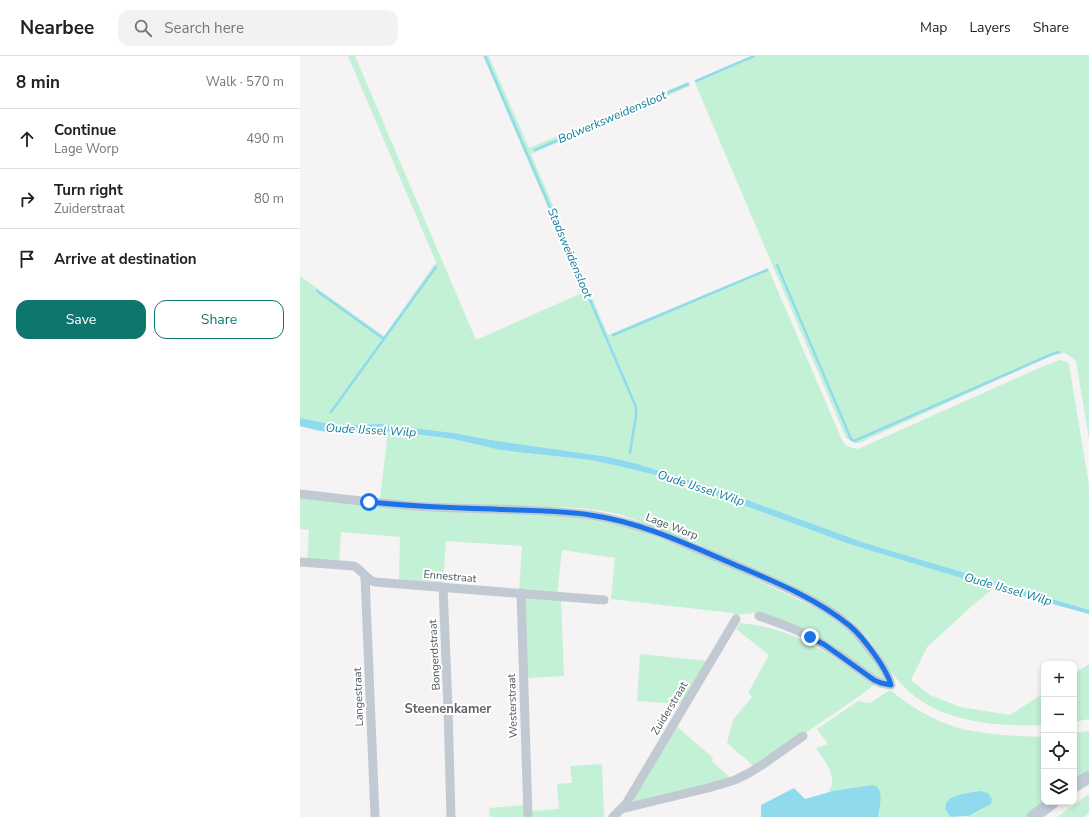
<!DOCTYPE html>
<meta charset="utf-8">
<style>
:root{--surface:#fff;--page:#f2f2f2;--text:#222;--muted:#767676;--line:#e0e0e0;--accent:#0f766e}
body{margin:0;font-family:"Nunito Sans",sans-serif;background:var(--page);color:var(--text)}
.controls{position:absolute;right:12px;bottom:12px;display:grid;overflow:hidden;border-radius:8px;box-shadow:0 2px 6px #0003}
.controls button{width:36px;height:36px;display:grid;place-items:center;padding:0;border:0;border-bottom:1px solid var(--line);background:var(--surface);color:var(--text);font:20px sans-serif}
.stop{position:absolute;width:12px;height:12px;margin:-9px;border:3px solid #1a73e8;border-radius:50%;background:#fff}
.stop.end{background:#1a73e8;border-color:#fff;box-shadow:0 1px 4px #0008}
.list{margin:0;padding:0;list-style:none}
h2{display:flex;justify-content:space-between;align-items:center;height:52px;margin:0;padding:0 16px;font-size:17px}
h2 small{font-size:13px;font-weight:400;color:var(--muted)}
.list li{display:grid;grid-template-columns:26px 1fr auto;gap:12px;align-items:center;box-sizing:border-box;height:60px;padding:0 16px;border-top:1px solid var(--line)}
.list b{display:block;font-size:15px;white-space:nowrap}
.list p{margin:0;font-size:13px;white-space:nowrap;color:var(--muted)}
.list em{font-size:13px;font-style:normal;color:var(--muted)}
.actions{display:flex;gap:8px;padding:12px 16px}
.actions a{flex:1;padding:9px 0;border:1px solid var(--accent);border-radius:12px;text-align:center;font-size:14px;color:var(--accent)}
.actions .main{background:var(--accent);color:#fff}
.icon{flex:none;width:22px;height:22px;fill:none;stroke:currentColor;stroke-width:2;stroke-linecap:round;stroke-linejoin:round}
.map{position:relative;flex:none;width:789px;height:761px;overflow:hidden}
header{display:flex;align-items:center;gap:24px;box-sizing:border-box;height:56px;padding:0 20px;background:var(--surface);border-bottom:1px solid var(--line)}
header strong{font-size:19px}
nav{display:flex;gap:22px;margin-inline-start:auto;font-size:14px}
.search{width:280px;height:36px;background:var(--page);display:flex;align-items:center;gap:10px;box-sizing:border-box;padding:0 14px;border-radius:12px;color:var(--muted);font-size:15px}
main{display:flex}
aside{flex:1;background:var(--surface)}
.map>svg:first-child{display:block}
.green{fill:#c3f1d5}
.water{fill:#90daee}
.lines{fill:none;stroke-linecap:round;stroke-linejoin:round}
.stream{stroke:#90daee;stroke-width:2.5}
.street{stroke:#c1cad2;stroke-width:9}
.secondary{stroke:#c1cbd6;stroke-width:13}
.route{stroke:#1a73e8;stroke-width:5}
.labels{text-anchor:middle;stroke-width:4;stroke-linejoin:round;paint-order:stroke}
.street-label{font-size:11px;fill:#4a5661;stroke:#fff}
.water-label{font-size:12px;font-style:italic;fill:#0c7c9b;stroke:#fff}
.quarter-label{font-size:13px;font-weight:bold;fill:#5f6368;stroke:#fff}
</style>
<header>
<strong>Nearbee</strong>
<div class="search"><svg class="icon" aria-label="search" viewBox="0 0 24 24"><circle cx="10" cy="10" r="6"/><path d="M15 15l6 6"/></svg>Search here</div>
<nav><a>Map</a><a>Layers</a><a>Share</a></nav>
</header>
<main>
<aside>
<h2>8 min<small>Walk · 570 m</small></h2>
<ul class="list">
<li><svg class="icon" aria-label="ahead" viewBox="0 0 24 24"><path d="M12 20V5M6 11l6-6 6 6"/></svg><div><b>Continue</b><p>Lage Worp</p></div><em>490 m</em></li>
<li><svg class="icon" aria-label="right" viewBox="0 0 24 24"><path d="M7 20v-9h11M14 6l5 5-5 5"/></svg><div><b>Turn right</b><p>Zuiderstraat</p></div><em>80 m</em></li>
<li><svg class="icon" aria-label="arrive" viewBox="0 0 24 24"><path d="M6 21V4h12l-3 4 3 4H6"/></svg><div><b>Arrive at destination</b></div></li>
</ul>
<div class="actions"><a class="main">Save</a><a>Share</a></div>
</aside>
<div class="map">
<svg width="789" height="761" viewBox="0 0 789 761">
<rect width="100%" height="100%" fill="#f5f3f3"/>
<!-- green -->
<g class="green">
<path d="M48,0H55L176,284L284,236L183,0H189L229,92L388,26L390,30L231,98L308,279L468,212L542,384L546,390L558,393L739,312L760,304L767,306L769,308L789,429V554L565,487L431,438L338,408L309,401L191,384L154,377L82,368L34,369L0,362V220L84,280L136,206Z"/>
<path d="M457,0H789V383L776,305L765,297L752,299L559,387H555L546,382L395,27Z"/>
<path d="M88,376L153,383L200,394L290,404L318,410L364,421L418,440L549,488L694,532L673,549L627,591L611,624L630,639L660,651L710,659L744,637V669C692,671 631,666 596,622C580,601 568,576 545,560C514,540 481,525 447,510C415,495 383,481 349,469C339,465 328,461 318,458C285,450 249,451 216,450C170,448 125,447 80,442Z"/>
<path d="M0,442L96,453L147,456L261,458L292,463L322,470L360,482L413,503L526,557L555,577L585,621L582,624L488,568L455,557L435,559L432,557L311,543L315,502L262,494L257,538L219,536L222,490L146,485L143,528L99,525L100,481L41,476L39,507L7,505L9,474L0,473Z"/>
<path d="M225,542L261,543L264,620L225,622Z"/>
<path d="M440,567C495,572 530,599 575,628L554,644L455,711L427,687L433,664L452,641L448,637L469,599L436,573Z"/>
<path d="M340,598L407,605L381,648L337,645Z"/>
<path d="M789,608V663L774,666V618Z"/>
<path d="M590,634C610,650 633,665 659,672C684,679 718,680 744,681V746L727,761H667L684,753L648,758L651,761H578L580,746L572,729L528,737C529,734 532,731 532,728C534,715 522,702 516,692L528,688L517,673L558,645L570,647Z"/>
<path d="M374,668L413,702L412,705L431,723L333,748L338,731Z"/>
<path d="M789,675V715L774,723V677Z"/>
<path d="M302,708L304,761H232V755L259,753L257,728L272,727L270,710Z"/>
<path d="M789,738V757L784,761H757Z"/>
<path d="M226,749L227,761H190L189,752Z"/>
</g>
<!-- water -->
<g class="water">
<path d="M0,362L34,369L82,368L154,377L191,384L309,401L338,408L431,438L565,487L789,554V558L694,532L549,488L418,440L364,421L318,410L290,404L200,394L153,383L97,376L68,375L39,377L20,375L0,370Z"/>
<path d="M572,729C586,731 579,752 578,761H461V749L494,732L505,743L533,735Z"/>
<path d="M680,735L688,737L692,743L691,748L669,760L651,761C632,740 668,737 680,735Z"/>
</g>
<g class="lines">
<!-- stream -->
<g class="stream">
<path d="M185,0L336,351V360L330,397"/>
<path d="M396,25L454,0"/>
<path d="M235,94L388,28"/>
<path d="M477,209L551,383L554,385L750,299L759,296"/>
<path d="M17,235L84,283"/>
<path d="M313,279L467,214"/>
<path d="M31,356L136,211"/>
</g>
<!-- street -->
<g class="street">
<path d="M0,438C44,443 88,449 132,451C185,454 238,452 290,459C314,462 337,470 360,477C392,491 424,504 456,518C487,532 526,548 552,572C560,579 566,589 573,597C581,607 588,617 591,629L581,627L574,624C553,609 533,593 510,581C494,572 476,566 459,560"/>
<path d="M0,506L54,510C62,514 65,523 75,526L304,544"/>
<path d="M65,520L75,761"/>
<path d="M143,531L148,652L151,761"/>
<path d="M221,537L228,761"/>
<path d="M321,753L408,732L435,724L449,717L462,709L503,680"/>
<path d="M313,761L326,748L436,563"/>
</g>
<!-- secondary -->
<g class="secondary">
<path d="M774,730L789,721"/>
<path d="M733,761L753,746"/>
</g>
</g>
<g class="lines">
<!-- route -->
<path class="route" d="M69,446C111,450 152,452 193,453C225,455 258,454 290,459C340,466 387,488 433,508C473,525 516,542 550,570C563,581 587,613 591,629L581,627L574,624L525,589L510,581"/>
</g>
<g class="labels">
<!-- street labels -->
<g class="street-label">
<text transform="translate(372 470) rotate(21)" y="4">Lage Worp</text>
<text transform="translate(150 520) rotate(5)" y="4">Ennestraat</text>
<text transform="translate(134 599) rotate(-93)" y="4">Bongerdstraat</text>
<text transform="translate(58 641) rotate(-92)" y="4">Langestraat</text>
<text transform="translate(212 650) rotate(-92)" y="4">Westerstraat</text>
<text transform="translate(369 652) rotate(-59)" y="4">Zuiderstraat</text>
</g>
<!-- water labels -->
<g class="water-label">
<text transform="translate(312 61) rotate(-23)" y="4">Bolwerksweidensloot</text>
<text transform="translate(270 197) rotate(67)" y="4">Stadsweidensloot</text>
<text transform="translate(71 374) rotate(3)" y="4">Oude IJssel Wilp</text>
<text transform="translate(401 432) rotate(18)" y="4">Oude IJssel Wilp</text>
<text transform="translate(708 533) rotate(16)" y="4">Oude IJssel Wilp</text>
</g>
<!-- quarter labels -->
<g class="quarter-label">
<text x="148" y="657">Steenenkamer</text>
</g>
</g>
</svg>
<div class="controls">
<button>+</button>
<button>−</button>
<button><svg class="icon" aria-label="locate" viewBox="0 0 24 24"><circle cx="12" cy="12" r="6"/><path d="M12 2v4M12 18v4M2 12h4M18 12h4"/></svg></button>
<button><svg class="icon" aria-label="layers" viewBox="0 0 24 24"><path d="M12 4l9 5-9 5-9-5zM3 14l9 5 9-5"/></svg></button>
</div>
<div class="stop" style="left:69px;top:446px"></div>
<div class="stop end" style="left:510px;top:581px"></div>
</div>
</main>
